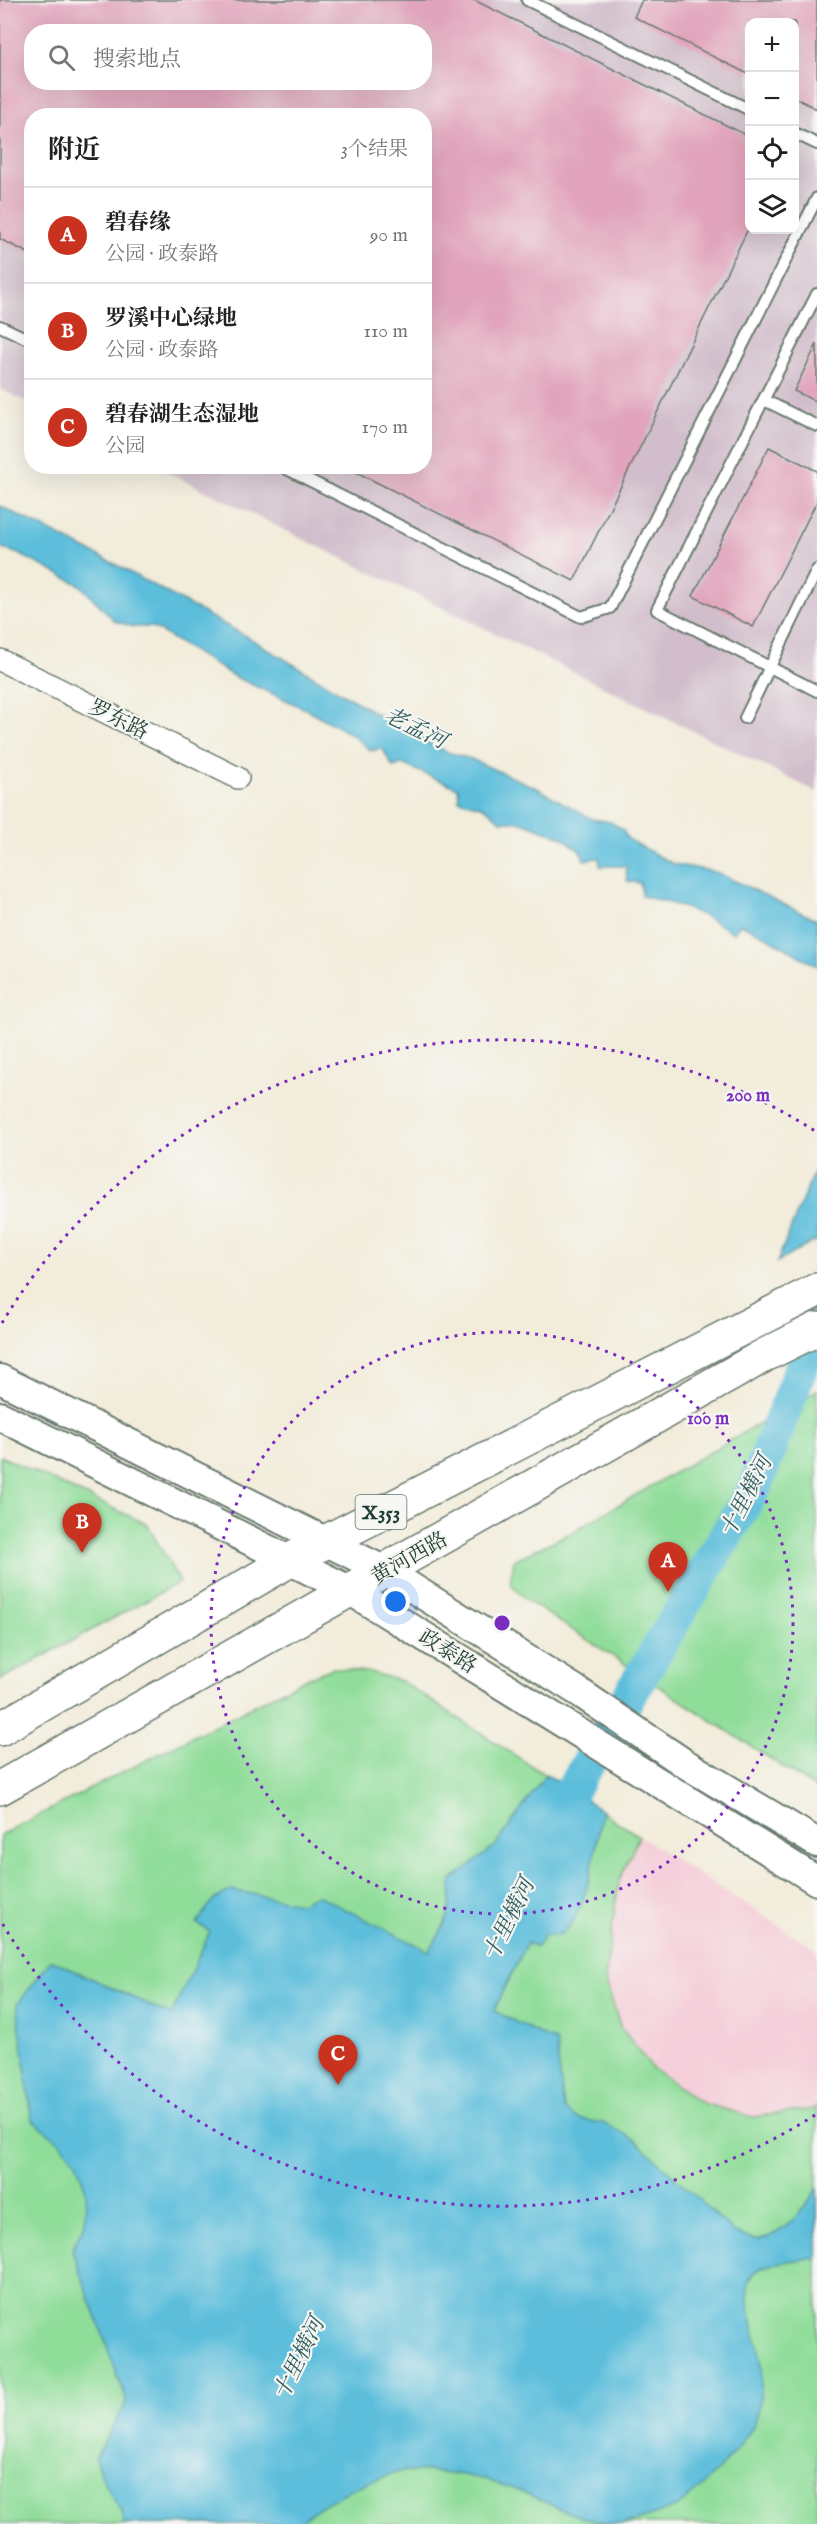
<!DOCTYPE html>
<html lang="zh">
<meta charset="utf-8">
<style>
:root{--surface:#fff;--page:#f6f6f6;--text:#222;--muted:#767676;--line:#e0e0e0;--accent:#c8321e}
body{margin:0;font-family:"IM FELL English","Noto Serif SC",serif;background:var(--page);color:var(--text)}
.controls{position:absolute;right:18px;top:18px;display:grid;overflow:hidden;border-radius:12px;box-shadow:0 6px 24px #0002}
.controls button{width:54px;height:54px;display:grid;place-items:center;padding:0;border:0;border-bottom:2px solid var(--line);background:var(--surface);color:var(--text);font:30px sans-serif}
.you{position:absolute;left:396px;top:1602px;width:21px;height:21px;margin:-15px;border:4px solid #fff;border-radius:50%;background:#1a73e8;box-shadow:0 0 0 9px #1a73e833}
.badge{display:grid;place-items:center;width:39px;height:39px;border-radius:50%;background:var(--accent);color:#fff;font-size:20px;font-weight:700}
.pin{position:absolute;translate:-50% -50px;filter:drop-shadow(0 2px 3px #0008)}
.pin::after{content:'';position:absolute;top:32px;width:21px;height:18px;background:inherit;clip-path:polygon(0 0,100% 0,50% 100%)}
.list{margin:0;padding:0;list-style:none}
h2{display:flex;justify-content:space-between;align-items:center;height:78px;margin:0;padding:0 24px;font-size:26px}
h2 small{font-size:20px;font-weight:400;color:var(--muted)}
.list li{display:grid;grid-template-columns:39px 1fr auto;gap:18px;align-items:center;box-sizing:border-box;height:96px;padding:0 24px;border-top:2px solid var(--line)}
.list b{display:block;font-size:22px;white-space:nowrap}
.list p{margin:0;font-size:20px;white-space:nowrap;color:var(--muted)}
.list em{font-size:20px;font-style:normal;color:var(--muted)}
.icon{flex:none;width:33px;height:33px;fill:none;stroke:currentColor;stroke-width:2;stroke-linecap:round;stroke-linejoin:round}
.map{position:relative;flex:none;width:817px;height:2524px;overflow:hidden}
.search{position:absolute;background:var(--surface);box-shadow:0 6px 24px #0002;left:24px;top:24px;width:408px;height:66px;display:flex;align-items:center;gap:15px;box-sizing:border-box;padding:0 21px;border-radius:24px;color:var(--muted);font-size:22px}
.panel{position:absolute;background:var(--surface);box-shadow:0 6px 24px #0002;left:24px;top:108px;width:408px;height:366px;border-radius:24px}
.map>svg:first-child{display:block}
.built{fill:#f5cfda}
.industrial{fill:#d1bdcb;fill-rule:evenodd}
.green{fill:#90dd9a;stroke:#588d67;stroke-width:1.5}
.water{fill:#5cbedb;stroke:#3e7e88;stroke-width:1.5}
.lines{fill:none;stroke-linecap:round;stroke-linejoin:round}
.river{stroke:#5cbedb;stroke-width:34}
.building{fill:#e1a4bc;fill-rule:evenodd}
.lane-casing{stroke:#697a6e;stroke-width:14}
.street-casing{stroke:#697a6e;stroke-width:24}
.secondary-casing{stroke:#697a6e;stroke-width:32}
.primary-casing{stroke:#697a6e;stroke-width:36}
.lane{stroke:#fff;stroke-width:10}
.street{stroke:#fff;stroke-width:21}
.secondary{stroke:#fff;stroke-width:28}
.primary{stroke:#fff;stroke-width:33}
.ring{fill:none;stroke:#7b2cbf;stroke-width:3;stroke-dasharray:3 6}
.labels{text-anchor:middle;stroke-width:4.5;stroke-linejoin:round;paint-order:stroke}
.shield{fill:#f6f6f2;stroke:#60746d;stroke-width:1.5}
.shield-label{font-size:20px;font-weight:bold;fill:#1f3d34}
.street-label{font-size:21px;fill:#1f3d34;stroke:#f6f6f2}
.water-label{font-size:22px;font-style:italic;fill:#2e5d5e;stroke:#f6f6f2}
.centre{fill:#7b2cbf;stroke:#f6f6f2;stroke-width:3}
.ring-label{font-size:18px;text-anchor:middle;font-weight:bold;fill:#7b2cbf;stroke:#f6f6f2;stroke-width:4.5;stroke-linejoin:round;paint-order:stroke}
</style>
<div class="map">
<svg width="817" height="2524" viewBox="0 0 817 2524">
<rect width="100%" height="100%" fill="#f6f6f2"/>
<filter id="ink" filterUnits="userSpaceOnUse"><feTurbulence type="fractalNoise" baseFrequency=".0167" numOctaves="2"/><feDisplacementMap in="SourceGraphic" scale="12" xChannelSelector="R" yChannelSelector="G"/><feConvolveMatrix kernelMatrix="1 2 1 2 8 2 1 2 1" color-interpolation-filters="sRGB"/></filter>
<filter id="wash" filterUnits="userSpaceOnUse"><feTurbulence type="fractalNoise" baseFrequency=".008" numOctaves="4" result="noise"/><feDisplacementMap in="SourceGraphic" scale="24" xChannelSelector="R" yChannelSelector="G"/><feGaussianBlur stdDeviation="1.35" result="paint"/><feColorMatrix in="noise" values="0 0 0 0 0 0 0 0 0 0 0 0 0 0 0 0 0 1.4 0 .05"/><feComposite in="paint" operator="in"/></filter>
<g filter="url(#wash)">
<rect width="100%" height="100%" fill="#f2ecda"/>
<!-- built -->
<path class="built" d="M639,1836L817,1950V2106L813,2109L753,2117L702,2103L651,2066L620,2026L605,1979L619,1881Z"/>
<!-- industrial -->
<path class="industrial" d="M0,0H817V792L157,467L424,466V116H32L31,404L0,389ZM750,22H794V230H750ZM32,32H424V82H32Z"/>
<!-- green -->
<g class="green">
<path d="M817,1390V1789L529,1602L510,1583L514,1560L572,1532Z"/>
<path d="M0,1456L147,1524L180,1582L0,1680Z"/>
<path d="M333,1668L373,1673L401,1681L639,1836L619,1881L605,1978L620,2026L651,2067L702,2103L753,2117L813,2109L817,2106V2524H0V1835L307,1678Z"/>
</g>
<!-- water -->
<g class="water">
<path d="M0,506L111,562L251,639L400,728L447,752L471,759L537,788L592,819L611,822L623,830L628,839L673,864L716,872L817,920V966L758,932L740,924L733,933C700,911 680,905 642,896L640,883L627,881L626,866H600L599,858L584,860L581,852L562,837L519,821H501L484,807L459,800L458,788L402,764L393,767L382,748L371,751L352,735L308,710L235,677L153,627H134L115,621L80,585L21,555L0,547Z"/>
<path d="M817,1164V1240L777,1262Z"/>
<path d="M546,1774L602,1810C597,1838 587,1925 558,1935C554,1936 548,1935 544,1935L537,1947L527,1943L494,2011L556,2042L564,2109L578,2119L603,2123L634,2139L735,2233C742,2235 752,2240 759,2239C785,2235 803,2210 817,2189V2260L811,2258C794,2261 762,2261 752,2276C739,2294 758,2339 761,2360C763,2372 760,2407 756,2419C749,2440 694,2499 673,2508C655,2515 632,2524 612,2524C576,2520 547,2501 514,2489C480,2477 443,2469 407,2471C379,2473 317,2504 298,2524H124L122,2511L106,2487L95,2458L127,2402L72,2250L85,2223L86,2191L76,2162L60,2142L32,2120L17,2005L51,1960L171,2015L210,1932L197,1923L213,1900L231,1890L300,1903L317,1895L429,1951C437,1938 449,1921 450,1905C451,1897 450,1889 452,1880L496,1845Z"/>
</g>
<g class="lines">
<!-- river -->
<path class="river" d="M549,1832L560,1810L754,1489L817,1326"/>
</g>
<g id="blocks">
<!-- building -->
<g class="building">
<path d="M0,0H474L750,137V225L574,581L344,466H424V116H32V255L0,239ZM32,32H424V82H32Z"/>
<path d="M642,0H817V109L795,98V22H750V75L634,17Z"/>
<path d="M817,344V402L794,391Z"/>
<path d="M769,447L817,471V501L753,627L693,596Z"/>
</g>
</g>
</g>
<g filter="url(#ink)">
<use href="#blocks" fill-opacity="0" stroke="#697a6e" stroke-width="1.5"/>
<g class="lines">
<!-- lane casing -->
<g class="lane-casing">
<g id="lane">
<path d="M527,0L750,110"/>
<path d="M794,133L817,144"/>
<path d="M817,294L657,610L817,691"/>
<path d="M0,326L32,341"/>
<path d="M764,400L817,426"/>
<path d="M281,466L581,617L610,608L817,198"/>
<path d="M745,718L817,570"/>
</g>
</g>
<!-- street casing -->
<g class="street-casing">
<path id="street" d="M0,660L238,778"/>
</g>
<!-- secondary casing -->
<g class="secondary-casing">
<g id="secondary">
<path d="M0,1379L385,1571L576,1690L684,1763L817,1843"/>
<path d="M0,1416L351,1591L817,1881"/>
</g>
</g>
<!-- primary casing -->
<g class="primary-casing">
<g id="primary">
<path d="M0,1729L290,1560L817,1290"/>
<path d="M0,1788L763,1356L817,1329"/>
</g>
</g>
<!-- lane -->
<use href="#lane" class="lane"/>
<!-- street -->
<use href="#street" class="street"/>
<!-- secondary -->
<use href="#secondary" class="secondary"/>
<!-- primary -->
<use href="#primary" class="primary"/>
</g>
</g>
<!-- distance rings -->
<g class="ring">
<circle cx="502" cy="1623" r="291"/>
<path d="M815 2115A583 583 0 0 1 2 1923M2 1323A583 583 0 0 1 815 1131"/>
</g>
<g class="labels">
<!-- shield labels -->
<rect class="shield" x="355.5" y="1495" width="51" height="34" rx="4.5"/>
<g class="shield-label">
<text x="381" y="1519">X353</text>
</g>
<!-- street labels -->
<g class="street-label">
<text transform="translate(119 719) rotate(26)" y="7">罗东路</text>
<text transform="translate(409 1558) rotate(-30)" y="7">黄河西路</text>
<text transform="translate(448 1651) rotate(32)" y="7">政泰路</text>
</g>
<!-- water labels -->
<g class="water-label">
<text transform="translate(416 727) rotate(26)" y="8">老孟河</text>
<text transform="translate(745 1496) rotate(-63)" y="8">十里横河</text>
<text transform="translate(508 1919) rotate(-64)" y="8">十里横河</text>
<text transform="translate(298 2358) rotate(-64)" y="8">十里横河</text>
</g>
</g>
<circle cx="502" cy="1623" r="9" class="centre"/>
<g class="ring-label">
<text x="748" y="1101">200 m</text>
<text x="708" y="1424">100 m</text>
</g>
</svg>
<div class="controls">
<button>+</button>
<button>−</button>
<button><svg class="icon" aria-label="locate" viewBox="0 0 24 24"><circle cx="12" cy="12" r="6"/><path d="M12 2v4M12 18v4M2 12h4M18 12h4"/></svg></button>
<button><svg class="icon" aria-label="layers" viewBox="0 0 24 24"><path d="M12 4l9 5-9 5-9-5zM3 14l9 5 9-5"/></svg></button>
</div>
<div class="you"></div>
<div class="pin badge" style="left:668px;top:1592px">A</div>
<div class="pin badge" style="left:82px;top:1553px">B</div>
<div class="pin badge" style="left:338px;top:2085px">C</div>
<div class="search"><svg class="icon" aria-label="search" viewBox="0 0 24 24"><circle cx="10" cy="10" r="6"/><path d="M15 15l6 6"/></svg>搜索地点</div>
<section class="panel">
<h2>附近<small>3个结果</small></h2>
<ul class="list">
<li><span class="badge">A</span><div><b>碧春缘</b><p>公园 · 政泰路</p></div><em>90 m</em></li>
<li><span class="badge">B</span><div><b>罗溪中心绿地</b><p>公园 · 政泰路</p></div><em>110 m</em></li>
<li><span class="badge">C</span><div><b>碧春湖生态湿地</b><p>公园</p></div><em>170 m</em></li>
</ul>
</section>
</div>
